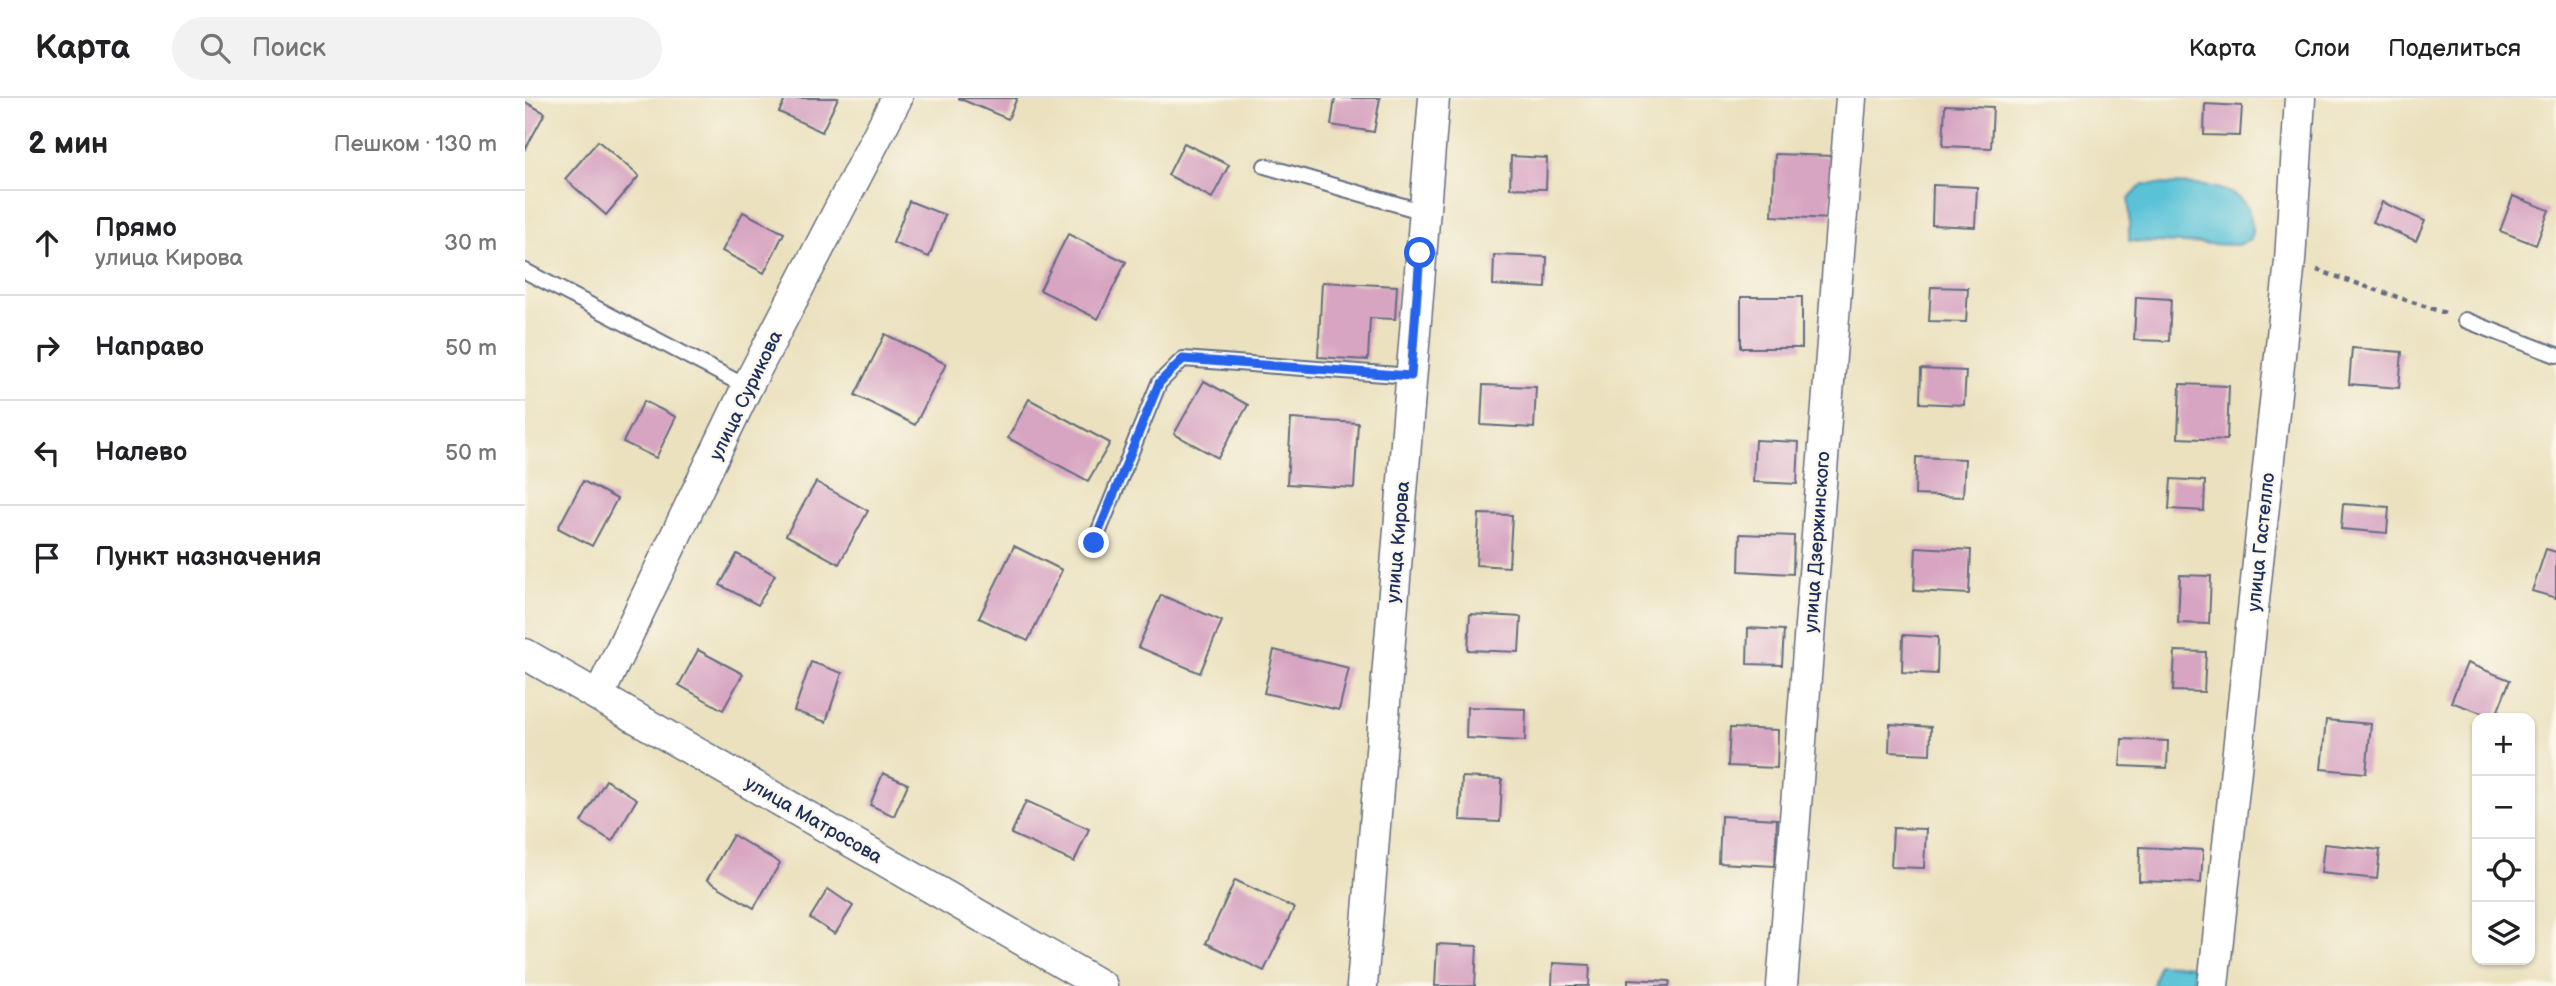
<!DOCTYPE html>
<html lang="ru">
<meta charset="utf-8">
<style>
:root{--surface:#fff;--page:#f2f2f2;--text:#202124;--muted:#757577;--line:#e0e0e0}
body{margin:0;font-family:"Balsamiq Sans",sans-serif;background:var(--page);color:var(--text)}
.controls{position:absolute;right:21px;bottom:21px;display:grid;overflow:hidden;border-radius:14px;box-shadow:0 2px 5px #0004}
.controls button{width:63px;height:63px;display:grid;place-items:center;padding:0;border:0;border-bottom:2px solid var(--line);background:var(--surface);color:var(--text);font:35px sans-serif}
.stop{position:absolute;width:21px;height:21px;margin:-16px;border:5px solid #2563eb;border-radius:50%;background:#fff}
.stop.end{background:#2563eb;border-color:#fff;box-shadow:0 2px 7px #0008}
.list{margin:0;padding:0;list-style:none}
h2{display:flex;justify-content:space-between;align-items:center;height:91px;margin:0;padding:0 28px;font-size:30px}
h2 small{font-size:23px;font-weight:400;color:var(--muted)}
.list li{display:grid;grid-template-columns:46px 1fr auto;gap:21px;align-items:center;box-sizing:border-box;height:105px;padding:0 28px;border-top:2px solid var(--line)}
.list b{display:block;font-size:26px;white-space:nowrap}
.list p{margin:0;font-size:23px;white-space:nowrap;color:var(--muted)}
.list em{font-size:23px;font-style:normal;color:var(--muted)}
.icon{flex:none;width:38px;height:38px;fill:none;stroke:currentColor;stroke-width:2;stroke-linecap:round;stroke-linejoin:round}
.map{position:relative;flex:none;width:2031px;height:888px;overflow:hidden}
header{display:flex;align-items:center;gap:42px;box-sizing:border-box;height:98px;padding:0 35px;background:var(--surface);border-bottom:2px solid var(--line)}
header strong{font-size:33px}
nav{display:flex;gap:38px;margin-inline-start:auto;font-size:24px}
.search{width:490px;height:63px;background:var(--page);display:flex;align-items:center;gap:18px;box-sizing:border-box;padding:0 24px;border-radius:38px;color:var(--muted);font-size:26px}
main{display:flex}
aside{flex:1;background:var(--surface)}
.map>svg:first-child{display:block}
.water{fill:#5ac2d7;stroke:#3a789a;stroke-width:2}
.building{fill:#d7a4c1}
.lines{fill:none;stroke-linecap:round;stroke-linejoin:round}
.service-casing{stroke:#646d80;stroke-width:18}
.minor-casing{stroke:#646d80;stroke-width:33}
.path{stroke:#646d80;stroke-width:4.5;stroke-dasharray:5 5;stroke-linecap:butt}
.service{stroke:#fff;stroke-width:14}
.minor{stroke:#fff;stroke-width:30}
.route{stroke:#2563eb;stroke-width:9}
.labels{text-anchor:middle;stroke-width:5;stroke-linejoin:round;paint-order:stroke}
.street-label{font-size:19px;fill:#1b2f5e;stroke:#fbf7ec}
</style>
<header>
<strong>Карта</strong>
<div class="search"><svg class="icon" aria-label="search" viewBox="0 0 24 24"><circle cx="10" cy="10" r="6"/><path d="M15 15l6 6"/></svg>Поиск</div>
<nav><a>Карта</a><a>Слои</a><a>Поделиться</a></nav>
</header>
<main>
<aside>
<h2>2 мин<small>Пешком · 130 m</small></h2>
<ul class="list">
<li><svg class="icon" aria-label="ahead" viewBox="0 0 24 24"><path d="M12 20V5M6 11l6-6 6 6"/></svg><div><b>Прямо</b><p>улица Кирова</p></div><em>30 m</em></li>
<li><svg class="icon" aria-label="right" viewBox="0 0 24 24"><path d="M7 20v-9h11M14 6l5 5-5 5"/></svg><div><b>Направо</b></div><em>50 m</em></li>
<li><svg class="icon" aria-label="left" viewBox="0 0 24 24"><path d="M17 20v-9H6M10 6l-5 5 5 5"/></svg><div><b>Налево</b></div><em>50 m</em></li>
<li><svg class="icon" aria-label="arrive" viewBox="0 0 24 24"><path d="M6 21V4h12l-3 4 3 4H6"/></svg><div><b>Пункт назначения</b></div></li>
</ul>
</aside>
<div class="map">
<svg width="2031" height="888" viewBox="0 0 2031 888">
<rect width="100%" height="100%" fill="#fbf7ec"/>
<filter id="ink" filterUnits="userSpaceOnUse"><feTurbulence type="fractalNoise" baseFrequency=".0143" numOctaves="2"/><feDisplacementMap in="SourceGraphic" scale="14" xChannelSelector="R" yChannelSelector="G"/><feConvolveMatrix kernelMatrix="1 2 1 2 8 2 1 2 1" color-interpolation-filters="sRGB"/></filter>
<filter id="wash" filterUnits="userSpaceOnUse"><feTurbulence type="fractalNoise" baseFrequency=".00686" numOctaves="4" result="noise"/><feDisplacementMap in="SourceGraphic" scale="28" xChannelSelector="R" yChannelSelector="G"/><feGaussianBlur stdDeviation="1.57" result="paint"/><feColorMatrix in="noise" values="0 0 0 0 0 0 0 0 0 0 0 0 0 0 0 0 0 1.4 0 .05"/><feComposite in="paint" operator="in"/></filter>
<g filter="url(#wash)">
<rect width="100%" height="100%" fill="#ebe1be"/>
<!-- water -->
<g class="water">
<path d="M1618,86C1662,88 1736,77 1726,142L1712,147L1604,143V101Z"/>
<path d="M1633,866L1669,868L1668,888H1628Z"/>
</g>
<g id="blocks">
<!-- building -->
<g class="building">
<path d="M261,0H313L297,34L254,14Z"/>
<path d="M433,0H492L483,21Z"/>
<path d="M810,0H855L849,34L806,27Z"/>
<path d="M0,4L20,15L0,52Z"/>
<path d="M1680,6L1717,8L1715,38L1679,37Z"/>
<path d="M1420,7L1468,9L1466,50L1418,48Z"/>
<path d="M73,43L114,78L81,117L40,81Z"/>
<path d="M659,45L704,67L687,100L643,77Z"/>
<path d="M1250,56L1308,58L1306,121L1247,118Z"/>
<path d="M986,58L1022,60L1021,91L985,90Z"/>
<path d="M1408,87L1452,89L1450,129L1407,127Z"/>
<path d="M1988,98L2024,112L2011,147L1975,133Z"/>
<path d="M384,103L420,117L404,159L368,145Z"/>
<path d="M1857,104L1900,123L1891,143L1848,124Z"/>
<path d="M218,114L259,135L239,175L197,153Z"/>
<path d="M543,136L601,164L573,221L515,192Z"/>
<path d="M969,157L1022,159L1021,190L968,187Z"/>
<path d="M797,184L872,188L870,221L845,220L843,262L793,259Z"/>
<path d="M1406,189L1443,190L1441,224L1404,223Z"/>
<rect x="1216" y="199" width="61" height="51"/>
<path d="M1611,199L1646,201L1644,243L1609,242Z"/>
<path d="M360,236L421,266L390,327L330,297Z"/>
<path d="M1827,250L1877,254L1874,290L1824,286Z"/>
<path d="M1396,271L1441,273L1439,307L1395,305Z"/>
<path d="M679,283L723,307L693,360L649,336Z"/>
<path d="M1655,286L1704,288L1702,342L1653,340Z"/>
<path d="M958,287L1011,289L1009,330L956,327Z"/>
<path d="M504,301L585,345L563,383L483,340Z"/>
<path d="M119,303L151,319L131,360L98,344Z"/>
<path d="M766,321L833,325L829,390L762,386Z"/>
<path d="M1230,342L1274,344L1272,386L1228,384Z"/>
<path d="M1391,359L1440,361L1438,399L1390,397Z"/>
<path d="M1646,381L1680,383L1679,413L1644,411Z"/>
<path d="M58,383L92,401L67,448L33,430Z"/>
<path d="M291,384L343,413L314,466L261,437Z"/>
<path d="M1818,406L1864,409L1862,435L1816,431Z"/>
<path d="M954,416L987,417L984,469L951,467Z"/>
<path d="M1215,436L1269,438L1268,476L1214,473Z"/>
<path d="M489,448L537,472L503,543L454,520Z"/>
<path d="M1391,449L1446,452L1444,496L1389,493Z"/>
<path d="M2021,451L2031,454V500L2007,493Z"/>
<path d="M212,456L250,477L233,507L195,487Z"/>
<path d="M1655,477L1686,478L1684,526L1653,525Z"/>
<path d="M636,497L697,523L675,575L613,549Z"/>
<path d="M945,516L996,519L994,554L943,552Z"/>
<path d="M1223,530L1259,532L1257,567L1222,566Z"/>
<path d="M1378,537L1413,539L1412,576L1377,574Z"/>
<path d="M173,552L218,576L198,612L154,587Z"/>
<path d="M749,552L824,570L814,612L739,595Z"/>
<path d="M1650,553L1681,554L1679,594L1648,593Z"/>
<path d="M286,564L317,575L301,624L269,613Z"/>
<path d="M1942,565L1985,582L1970,620L1926,604Z"/>
<path d="M942,609L1001,611L1000,643L941,640Z"/>
<path d="M1801,622L1846,626L1841,675L1796,671Z"/>
<path d="M1365,626L1406,629L1405,656L1364,654Z"/>
<path d="M1205,630L1253,632L1252,670L1203,668Z"/>
<path d="M1597,641L1643,643L1642,670L1595,668Z"/>
<path d="M358,675L383,686L369,718L345,707Z"/>
<path d="M937,679L977,681L975,724L935,722Z"/>
<path d="M81,682L112,701L87,743L56,724Z"/>
<path d="M501,703L564,731L549,764L486,736Z"/>
<path d="M1196,718L1252,721L1250,768L1194,765Z"/>
<path d="M1368,730L1401,731L1399,770L1366,769Z"/>
<path d="M208,737L255,765L229,810L182,782Z"/>
<path d="M1799,746L1855,752L1852,781L1796,775Z"/>
<path d="M1615,749L1678,752L1676,785L1614,783Z"/>
<path d="M710,782L769,810L739,873L681,845Z"/>
<path d="M303,791L328,808L310,836L285,820Z"/>
<path d="M912,846L952,848L950,888H910Z"/>
<path d="M1028,865L1065,867L1064,888H1027Z"/>
<path d="M1103,881L1145,883L1144,888H1103Z"/>
</g>
</g>
</g>
<g filter="url(#ink)">
<use href="#blocks" fill-opacity="0" stroke="#646d80" stroke-width="2"/>
<g class="lines">
<!-- service casing -->
<g class="service-casing">
<g id="service">
<path d="M740,68L899,114"/>
<path d="M0,173L222,289"/>
<path d="M1940,222L2031,257"/>
<path d="M569,445L634,285L658,261L886,278"/>
</g>
</g>
<!-- minor casing -->
<g class="minor-casing">
<g id="minor">
<path d="M0,556L577,888"/>
<path d="M74,597L222,289L372,0"/>
<path d="M837,888L909,0"/>
<path d="M1257,888L1326,0"/>
<path d="M1688,888L1765,163L1775,0"/>
</g>
</g>
<!-- path -->
<path class="path" d="M1792,172L1920,215"/>
<!-- service -->
<use href="#service" class="service"/>
<!-- minor -->
<use href="#minor" class="minor"/>
</g>
</g>
<g class="lines" filter="url(#ink)">
<!-- route -->
<path class="route" d="M569,445L634,285L658,261L886,278L895,155"/>
</g>
<g class="labels">
<!-- street labels -->
<g class="street-label">
<text transform="translate(220 297) rotate(-64)" y="7">улица Сурикова</text>
<text transform="translate(872 444) rotate(-85)" y="7">улица Кирова</text>
<text transform="translate(1291 444) rotate(-86)" y="7">улица Дзержинского</text>
<text transform="translate(1735 444) rotate(-84)" y="7">улица Гастелло</text>
<text transform="translate(289 721) rotate(30)" y="7">улица Матросова</text>
</g>
</g>
</svg>
<div class="controls">
<button>+</button>
<button>−</button>
<button><svg class="icon" aria-label="locate" viewBox="0 0 24 24"><circle cx="12" cy="12" r="6"/><path d="M12 2v4M12 18v4M2 12h4M18 12h4"/></svg></button>
<button><svg class="icon" aria-label="layers" viewBox="0 0 24 24"><path d="M12 4l9 5-9 5-9-5zM3 14l9 5 9-5"/></svg></button>
</div>
<div class="stop" style="left:895px;top:155px"></div>
<div class="stop end" style="left:569px;top:445px"></div>
</div>
</main>
